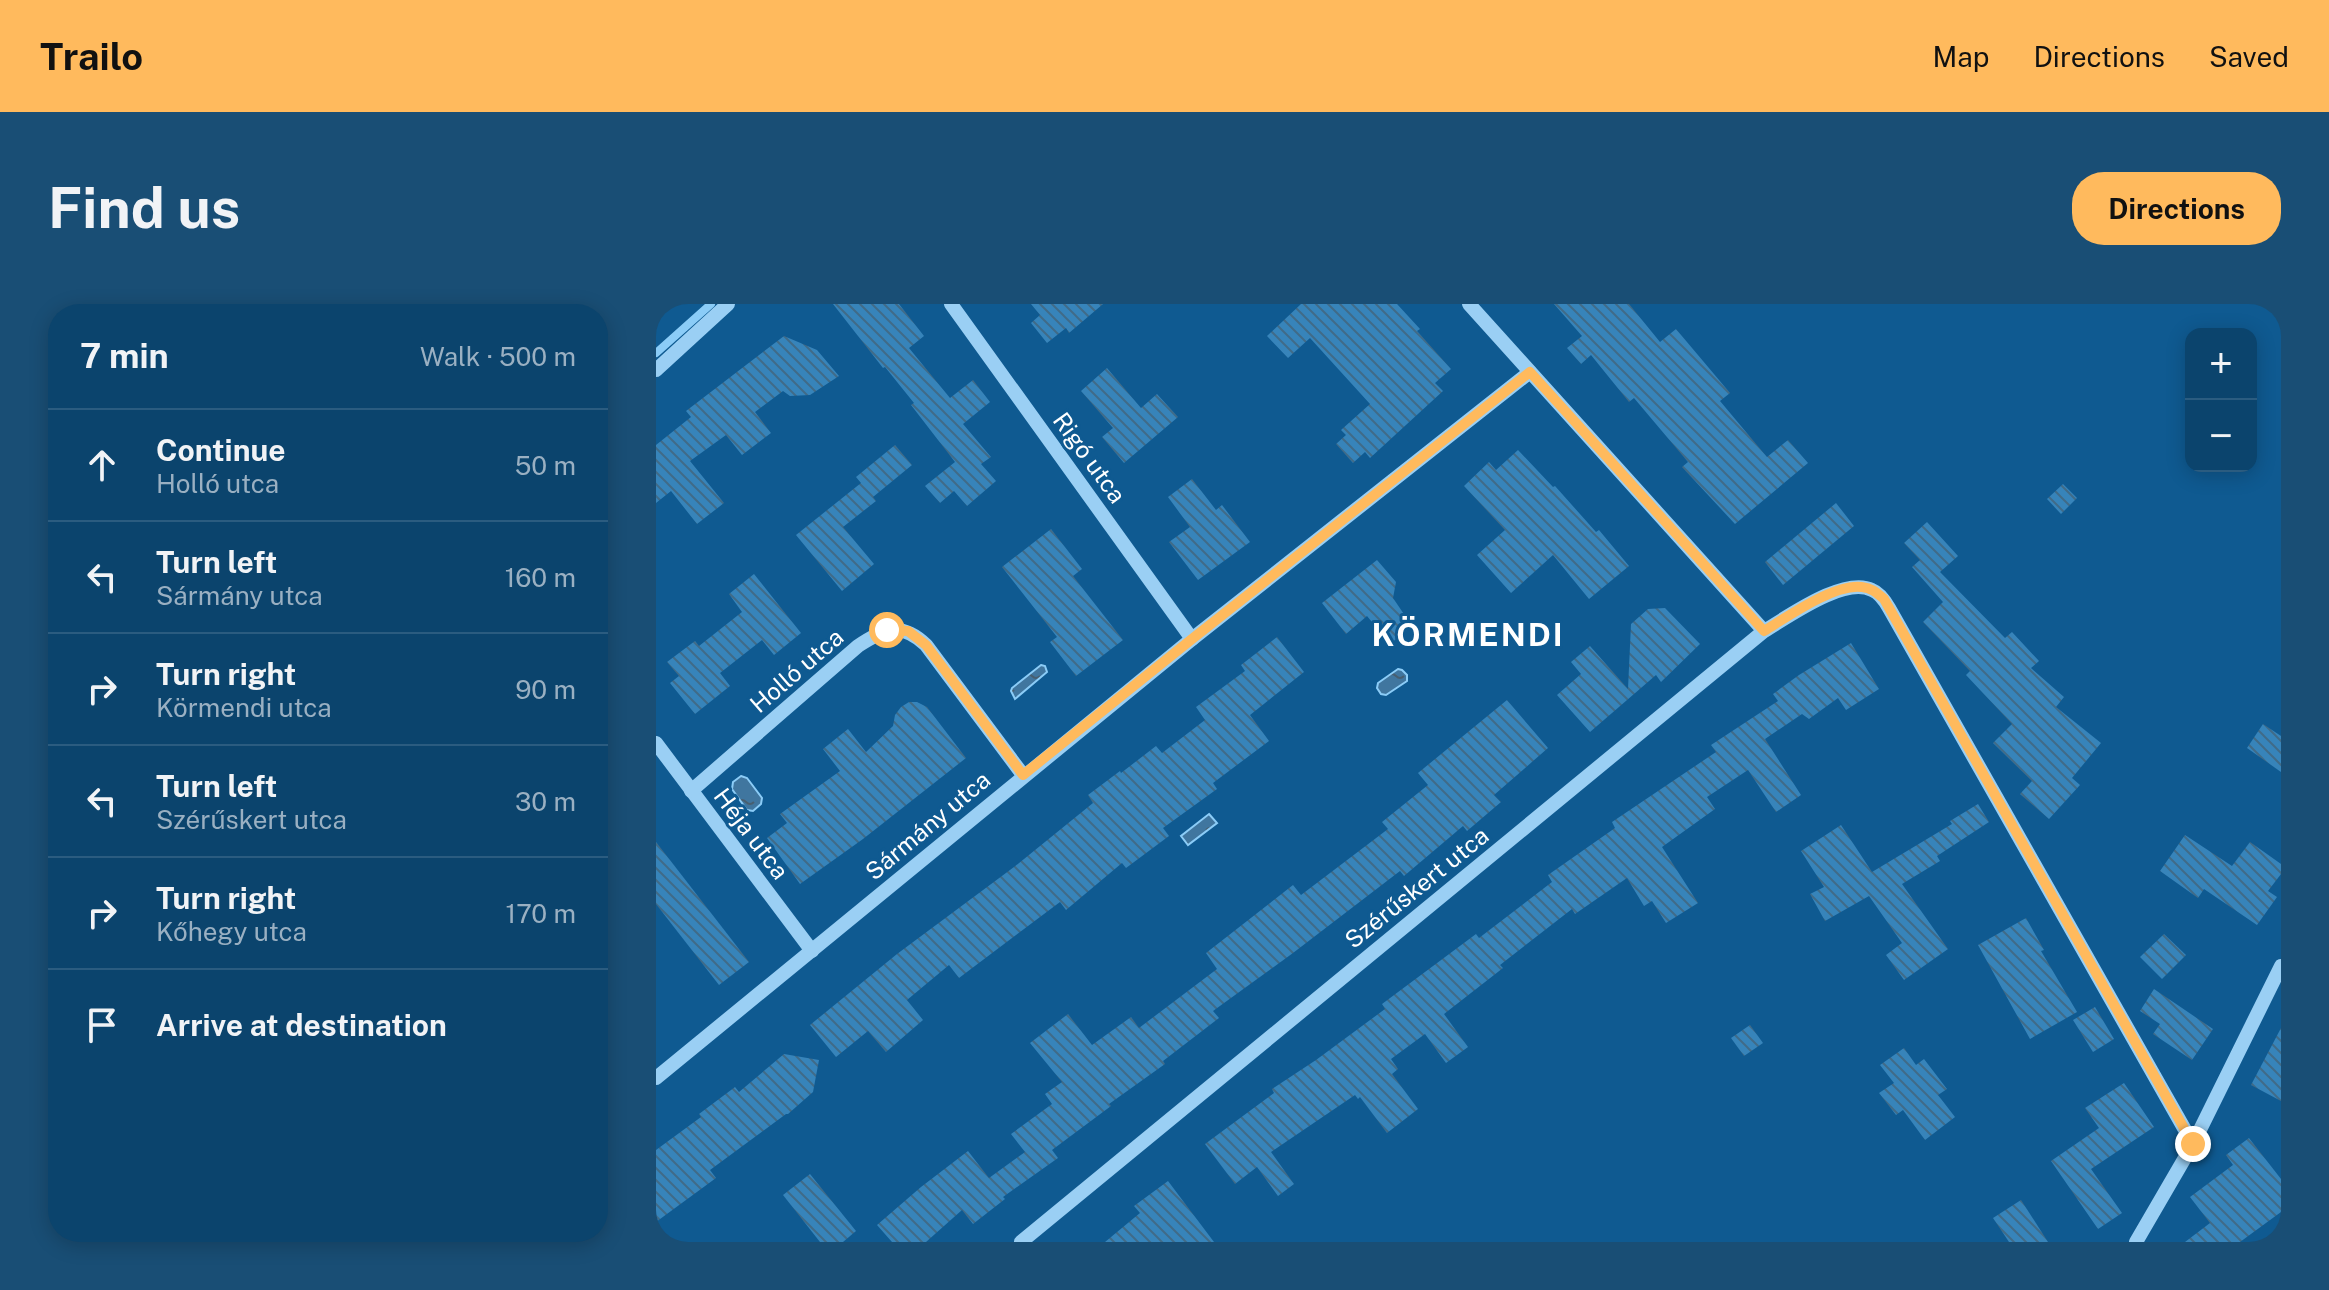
<!DOCTYPE html>
<meta charset="utf-8">
<style>
:root{--surface:#0b446d;--page:#194e75;--text:#f1f3f6;--muted:#9ab0c2;--line:#2b5c80;--accent:#ffba5d}
body{margin:0;font-family:"Public Sans",sans-serif;background:var(--page);color:var(--text)}
.controls{position:absolute;right:24px;top:24px;display:grid;overflow:hidden;border-radius:16px;box-shadow:0 4px 20px #0003}
.controls button{width:72px;height:72px;display:grid;place-items:center;padding:0;border:0;border-bottom:2px solid var(--line);background:var(--surface);color:var(--text);font:40px sans-serif}
.stop{position:absolute;width:24px;height:24px;margin:-18px;border:6px solid #ffba5d;border-radius:50%;background:#fff}
.stop.end{background:#ffba5d;border-color:#fff;box-shadow:0 2px 8px #0008}
.list{margin:0;padding:0;list-style:none}
h2{display:flex;justify-content:space-between;align-items:center;height:104px;margin:0;padding:0 32px;font-size:34px}
h2 small{font-size:26px;font-weight:400;color:var(--muted)}
.list li{display:grid;grid-template-columns:52px 1fr auto;gap:24px;align-items:center;box-sizing:border-box;height:112px;padding:0 32px;border-top:2px solid var(--line)}
.list b{display:block;font-size:30px;white-space:nowrap}
.list p{margin:0;font-size:26px;white-space:nowrap;color:var(--muted)}
.list em{font-size:26px;font-style:normal;color:var(--muted)}
.icon{flex:none;width:44px;height:44px;fill:none;stroke:currentColor;stroke-width:2;stroke-linecap:round;stroke-linejoin:round}
.map{position:relative;flex:none;width:1625px;height:938px;overflow:hidden;border-radius:32px}
header{display:flex;align-items:center;gap:48px;box-sizing:border-box;height:112px;padding:0 40px;background:var(--accent);color:#111}
header strong{font-size:38px}
nav{display:flex;gap:44px;margin-inline-start:auto;font-size:28px}
.intro{display:flex;align-items:center;justify-content:space-between;box-sizing:border-box;height:192px;padding:0 48px}
h1{margin:0;font-size:56px}
.button{padding:20px 36px;border-radius:32px;background:var(--accent);color:#111;font-size:28px;font-weight:700}
main{display:flex;gap:48px;padding:0 48px}
aside{flex:1;background:var(--surface);border-radius:32px;box-shadow:0 4px 20px #0003}
.map>svg:first-child{display:block}
.water{fill:url(#water-ripples);stroke:#8bccf7;stroke-width:2}
.lines{fill:none;stroke-linecap:round;stroke-linejoin:round}
.stream{stroke:#8bccf7;stroke-width:8}
.building{fill:url(#building-back-hatch)}
.minor{stroke:#9acff4;stroke-width:14}
.route{stroke:#ffba5d;stroke-width:10}
.labels{text-anchor:middle;stroke-width:6;stroke-linejoin:round;paint-order:stroke}
.street-label{font-size:24px;fill:#fff;stroke:#0f5a91}
.district-label{font-size:32px;font-weight:bold;letter-spacing:2px;fill:#fff;stroke:#0f5a91}
</style>
<header>
<strong>Trailo</strong>
<nav><a>Map</a><a>Directions</a><a>Saved</a></nav>
</header>
<div class="intro"><h1>Find us</h1><a class="button">Directions</a></div>
<main>
<aside>
<h2>7 min<small>Walk · 500 m</small></h2>
<ul class="list">
<li><svg class="icon" aria-label="ahead" viewBox="0 0 24 24"><path d="M12 20V5M6 11l6-6 6 6"/></svg><div><b>Continue</b><p>Holló utca</p></div><em>50 m</em></li>
<li><svg class="icon" aria-label="left" viewBox="0 0 24 24"><path d="M17 20v-9H6M10 6l-5 5 5 5"/></svg><div><b>Turn left</b><p>Sármány utca</p></div><em>160 m</em></li>
<li><svg class="icon" aria-label="right" viewBox="0 0 24 24"><path d="M7 20v-9h11M14 6l5 5-5 5"/></svg><div><b>Turn right</b><p>Körmendi utca</p></div><em>90 m</em></li>
<li><svg class="icon" aria-label="left" viewBox="0 0 24 24"><path d="M17 20v-9H6M10 6l-5 5 5 5"/></svg><div><b>Turn left</b><p>Szérűskert utca</p></div><em>30 m</em></li>
<li><svg class="icon" aria-label="right" viewBox="0 0 24 24"><path d="M7 20v-9h11M14 6l5 5-5 5"/></svg><div><b>Turn right</b><p>Kőhegy utca</p></div><em>170 m</em></li>
<li><svg class="icon" aria-label="arrive" viewBox="0 0 24 24"><path d="M6 21V4h12l-3 4 3 4H6"/></svg><div><b>Arrive at destination</b></div></li>
</ul>
</aside>
<div class="map">
<svg width="1625" height="938" viewBox="0 0 1625 938">
<defs>
<pattern id="water-ripples" width="26" height="14" patternUnits="userSpaceOnUse" patternTransform="scale(2)"><rect width="26" height="14" fill="#40769f"/><path d="M2 4q2-2 4 0t4 0M15 11q2-2 4 0t4 0" fill="none" stroke="#475f71"/></pattern>
<pattern id="building-back-hatch" width="6" height="6" patternUnits="userSpaceOnUse" patternTransform="scale(2)"><rect width="6" height="6" fill="#3784ba"/><path d="M-1 5l2 2M0 0l6 6M5-1l2 2" fill="none" stroke="#406b88"/></pattern>
</defs>
<rect width="100%" height="100%" fill="#0f5a91"/>
<!-- water -->
<g class="water">
<path d="M385,361L389,362L391,368L359,395L355,387L356,384Z"/>
<path d="M742,365L746,366L751,371V377L730,391L725,390L721,384L722,379Z"/>
<path d="M85,472L91,474L106,494L105,500L97,507L91,506L76,485L77,478Z"/>
<path d="M553,510L561,519L532,541L525,532Z"/>
</g>
<g class="lines">
<!-- stream -->
<path class="stream" d="M0,49L55,0"/>
</g>
<!-- building -->
<g class="building">
<path d="M177,0H243L268,32L253,44L294,94L317,76L334,98L307,120L335,153L325,160L340,177L311,202L298,187L284,199L269,182L299,158L255,101L258,99L229,63L227,64Z"/>
<path d="M375,0H447L413,29L410,24L391,39L375,19L384,11Z"/>
<path d="M645,0H741L764,25L761,27L795,65L779,79L787,87L714,154L709,148L697,159L680,140L690,131L685,126L714,100L654,34L632,54L611,32Z"/>
<path d="M898,0H973L1004,38L1020,25L1074,89L1064,97L1111,153L1132,136L1152,159L1079,220L1026,163L1032,158L978,94L973,98L935,51L925,60L911,44L926,32Z"/>
<path d="M128,32L161,46L183,72L154,91L134,92L127,87L99,108L115,129L86,151L70,131L34,157L68,199L41,220L15,187L0,199V141L35,113L30,107Z"/>
<path d="M451,64L485,104L501,90L522,113L468,159L446,133L457,124L425,87Z"/>
<path d="M239,141L256,161L217,193L220,197L187,223L218,260L186,287L140,231L205,179L200,173Z"/>
<path d="M862,146L897,183L899,182L940,228L943,226L973,262L933,295L897,251L855,289L821,251L849,226L808,182L833,158L840,166Z"/>
<path d="M536,175L560,206L566,201L594,238L542,276L513,238L534,223L512,193Z"/>
<path d="M1407,180L1421,194L1405,210L1391,195Z"/>
<path d="M1180,199L1198,222L1127,281L1109,258Z"/>
<path d="M1271,218L1302,252L1284,268L1349,334L1356,328L1383,357L1375,364L1408,393L1400,403L1445,439L1416,474L1424,481L1393,515L1364,490L1376,477L1337,439L1356,420L1310,371L1314,367L1267,318L1287,298L1256,263L1264,256L1248,239Z"/>
<path d="M395,225L426,265L417,272L467,336L420,372L394,338L401,333L346,263Z"/>
<path d="M721,256L740,278L737,294L756,322L734,340L711,312L690,330L666,299Z"/>
<path d="M98,270L145,329L118,351L106,336L64,369L74,382L39,410L14,379L23,372L11,358L39,337L43,342L86,308L73,290Z"/>
<path d="M1009,304L1044,340L1005,378L1000,371L934,428L901,391L925,370L915,358L934,342L972,385L975,320L992,305Z"/>
<path d="M621,333L648,368L594,411L613,437L557,479L561,485L507,524L513,532L470,564L466,559L410,606L404,598L303,674L293,661L251,696L267,716L230,748L212,727L180,753L154,721L241,650L358,563L437,499L432,491L464,467L465,469L500,442L506,449L549,416L540,403L589,367L585,361Z"/>
<path d="M1195,339L1223,385L1190,406L1182,394L1153,415L1146,410L1109,435L1145,491L1120,508L1092,466L1051,493L1059,505L1006,543L1042,599L1010,619L996,597L988,602L971,574L919,610L916,605L844,661L847,664L788,710L812,743L790,759L769,730L735,755L742,765L736,770L762,805L731,829L704,793L702,795L699,791L615,848L638,880L622,892L601,863L579,880L549,840L618,789L616,785L660,756L729,705L726,700L820,630L823,634L896,578L892,571L959,524L956,518L1060,448L1055,441L1122,397L1117,390L1143,371Z"/>
<path d="M851,396L892,444L838,491L845,498L811,527L807,522L748,572L744,567L637,649L557,707L563,714L507,757L509,760L453,800L455,802L396,846L402,854L347,893L349,895L317,920L306,906L270,938H236L221,921L265,883L312,847L333,874L369,848L355,830L396,800L389,790L406,778L374,739L412,710L436,741L475,713L483,724L561,665L550,649L637,581L645,591L732,525L726,518L772,481L762,469Z"/>
<path d="M253,398H261L271,403L310,454L207,535L144,580L111,534L131,519L124,510L184,467L167,445L192,425L210,448L237,422L239,411L245,403Z"/>
<path d="M1607,420L1625,432V468L1591,444Z"/>
<path d="M1322,500L1333,518L1281,552L1284,557L1246,580L1292,645L1248,676L1230,651L1246,639L1213,592L1169,617L1154,590L1168,583L1145,547L1185,521L1216,568L1296,520L1294,517Z"/>
<path d="M1529,531L1576,562L1594,538L1625,560V570L1612,587L1621,593L1601,621L1548,585L1542,594L1504,567Z"/>
<path d="M0,538L93,658L63,681L0,600Z"/>
<path d="M1370,614L1388,646L1385,647L1421,708L1374,735L1322,641Z"/>
<path d="M1508,630L1530,651L1506,675L1484,653Z"/>
<path d="M1498,685L1557,725L1536,756L1497,730L1504,720L1484,707Z"/>
<path d="M1439,703L1458,735L1437,748L1417,716Z"/>
<path d="M1094,721L1107,739L1088,752L1075,734Z"/>
<path d="M1625,724V797L1595,781Z"/>
<path d="M1248,744L1260,761L1268,755L1291,785L1282,791L1299,813L1269,836L1247,806L1240,811L1223,789L1238,779L1224,761Z"/>
<path d="M128,750L163,756L157,788L132,810H130L54,866L60,874L0,918V846L45,813L43,810L79,783L83,788Z"/>
<path d="M1468,779L1498,823L1435,865L1466,909L1442,925L1395,857L1443,824L1429,804Z"/>
<path d="M1593,834L1625,875V908L1584,938H1529L1554,919L1534,893L1577,861L1570,851Z"/>
<path d="M154,870L200,927L187,938H164L127,891Z"/>
<path d="M512,877L558,938H449L484,909L478,902Z"/>
<path d="M1365,896L1392,938H1353L1337,914Z"/>
</g>
<g class="lines">
<!-- minor -->
<g class="minor">
<path d="M295,0L536,335"/>
<path d="M813,0L1108,327"/>
<path d="M0,66L72,0"/>
<path d="M0,439L156,647"/>
<path d="M35,487L202,342C228,325 245,317 270,341L367,471"/>
<path d="M0,774L536,335L874,68"/>
<path d="M365,938L1108,327C1132,313 1188,272 1216,286C1224,289 1229,297 1233,304L1537,840"/>
<path d="M1480,938L1537,840L1625,662"/>
</g>
</g>
<g class="lines">
<!-- route -->
<path class="route" d="M231,326L252,327L270,341L367,471L536,335L874,68L1108,327C1131,313 1179,279 1206,283C1216,284 1221,289 1228,295L1537,840"/>
</g>
<g class="labels">
<!-- street labels -->
<g class="street-label">
<text transform="translate(433 154) rotate(54)" y="8">Rigó utca</text>
<text transform="translate(141 367) rotate(-41)" y="8">Holló utca</text>
<text transform="translate(272 522) rotate(-40)" y="8">Sármány utca</text>
<text transform="translate(95 530) rotate(53)" y="8">Héja utca</text>
<text transform="translate(761 584) rotate(-39)" y="8">Szérűskert utca</text>
</g>
<!-- district labels -->
<g class="district-label">
<text x="812" y="342">KÖRMENDI</text>
</g>
</g>
</svg>
<div class="controls">
<button>+</button>
<button>−</button>
</div>
<div class="stop" style="left:231px;top:326px"></div>
<div class="stop end" style="left:1537px;top:840px"></div>
</div>
</main>
